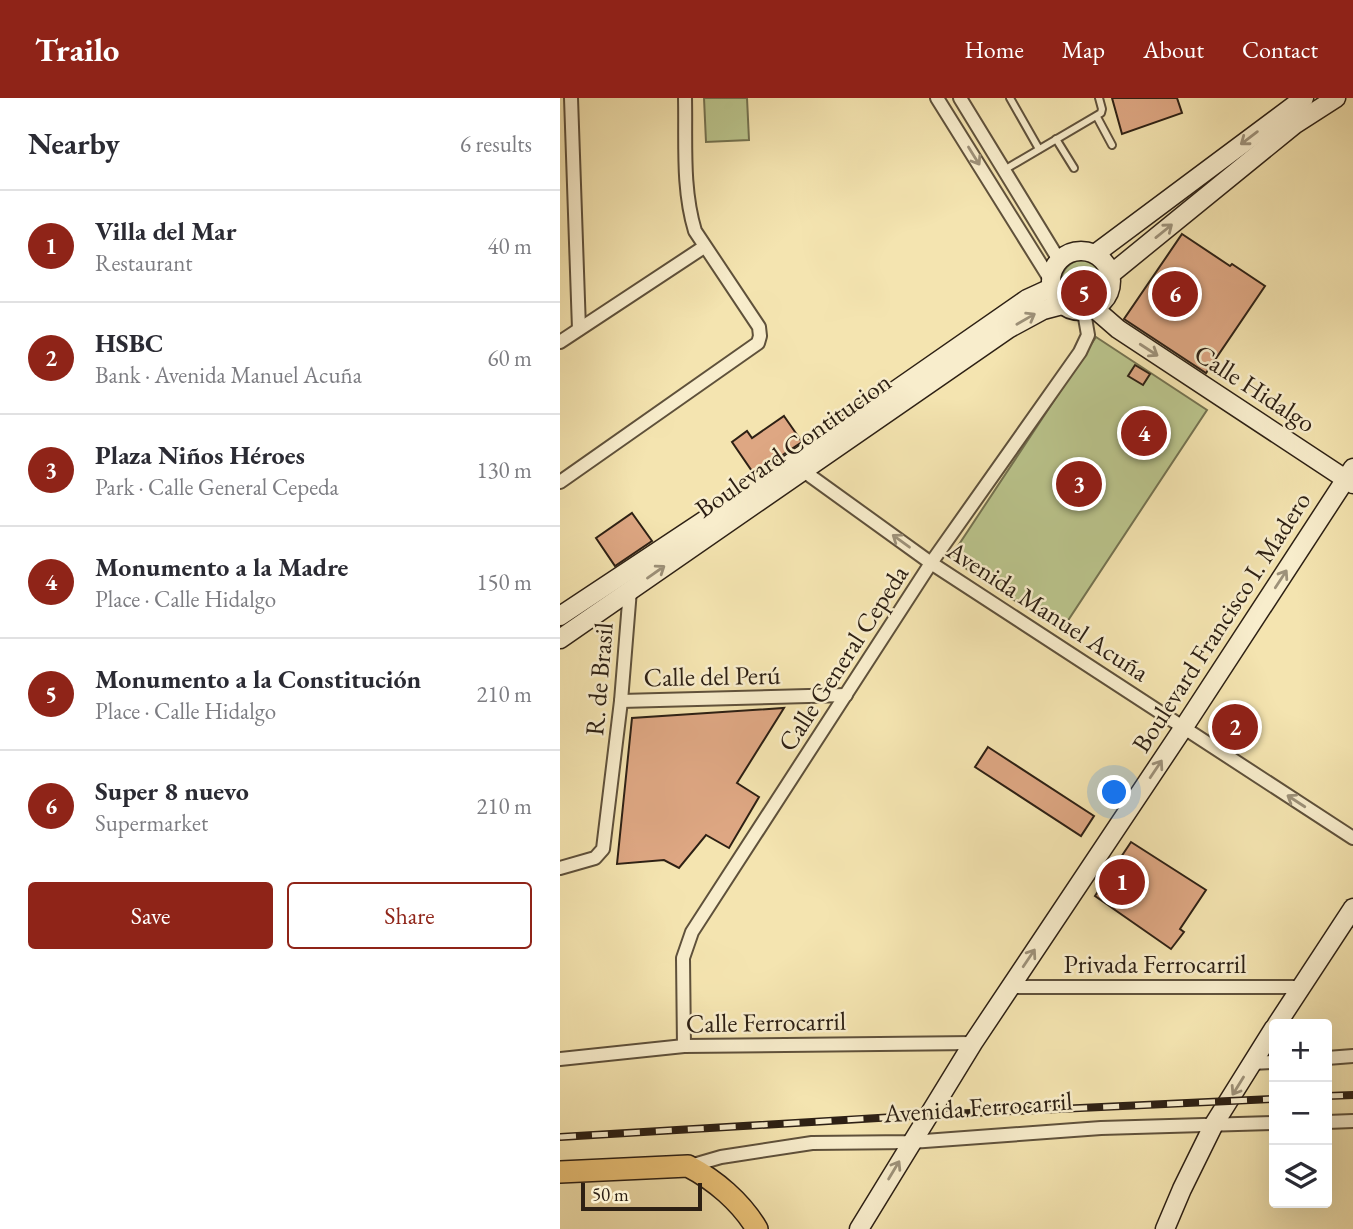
<!DOCTYPE html>
<meta charset="utf-8">
<style>
:root{--surface:#fff;--page:#f2f2f3;--text:#2b2b33;--muted:#7c7c81;--line:#e1e1e2;--accent:#8f2418}
body{margin:0;font-family:"EB Garamond",serif;background:var(--page);color:var(--text)}
.controls{position:absolute;right:21px;bottom:21px;display:grid;overflow:hidden;border-radius:7px;box-shadow:0 7px 28px #0002}
.controls button{width:63px;height:63px;display:grid;place-items:center;padding:0;border:0;border-bottom:2px solid var(--line);background:var(--surface);color:var(--text);font:35px sans-serif}
.scale{position:absolute;left:21px;bottom:18px;width:121px;box-sizing:border-box;padding-left:7px;border:4px solid #2d2014;border-top:0;font-size:19px;line-height:24px;white-space:nowrap;color:#2d2014;-webkit-text-stroke:5px #f8edcc;paint-order:stroke}
.you{position:absolute;left:555px;top:695px;width:24px;height:24px;margin:-18px;border:5px solid #fff;border-radius:50%;background:#1a73e8;box-shadow:0 0 0 10px #1a73e833}
.badge{display:grid;place-items:center;width:46px;height:46px;border-radius:50%;background:var(--accent);color:#fff;font-size:23px;font-weight:700}
.pin{position:absolute;translate:-50% -50%;border:4px solid #fff;box-shadow:0 2px 7px #0006}
.list{margin:0;padding:0;list-style:none}
h2{display:flex;justify-content:space-between;align-items:center;height:91px;margin:0;padding:0 28px;font-size:30px}
h2 small{font-size:23px;font-weight:400;color:var(--muted)}
.list li{display:grid;grid-template-columns:46px 1fr auto;gap:21px;align-items:center;box-sizing:border-box;height:112px;padding:0 28px;border-top:2px solid var(--line)}
.list b{display:block;font-size:26px;white-space:nowrap}
.list p{margin:0;font-size:23px;white-space:nowrap;color:var(--muted)}
.list em{font-size:23px;font-style:normal;color:var(--muted)}
.actions{display:flex;gap:14px;padding:21px 28px}
.actions a{flex:1;padding:16px 0;border:2px solid var(--accent);border-radius:7px;text-align:center;font-size:24px;color:var(--accent)}
.actions .main{background:var(--accent);color:#fff}
.icon{flex:none;width:38px;height:38px;fill:none;stroke:currentColor;stroke-width:2;stroke-linecap:round;stroke-linejoin:round}
.map{position:relative;flex:none;width:793px;height:1131px;overflow:hidden}
header{display:flex;align-items:center;gap:42px;box-sizing:border-box;height:98px;padding:0 35px;background:var(--accent);color:#fff}
header strong{font-size:33px}
nav{display:flex;gap:38px;margin-inline-start:auto;font-size:24px}
main{display:flex}
aside{flex:1;background:var(--surface)}
.map>svg:first-child{display:block}
.green{fill:#bac48c;stroke:#747250;stroke-width:2}
.building{fill:#dea783;stroke:#2d2014;stroke-width:2}
.lines{fill:none;stroke-linecap:round;stroke-linejoin:round}
.lane-casing{stroke:#5f513b;stroke-width:10}
.street-casing{stroke:#5f513b;stroke-width:16}
.secondary-casing{stroke:#2d2014;stroke-width:21}
.primary-casing{stroke:#2d2014;stroke-width:24}
.lane{stroke:#f8edcc;stroke-width:6}
.street{stroke:#f8edcc;stroke-width:12}
.secondary{stroke:#f8edcc;stroke-width:18}
.primary{stroke:#eac278;stroke-width:21}
.rail-casing{stroke:#2d2014;stroke-width:8}
.rail{stroke:#f8edcc;stroke-width:5;stroke-dasharray:16;stroke-linecap:butt}
.oneway{stroke:#9d9179}
.labels{text-anchor:middle;stroke-width:5;stroke-linejoin:round;paint-order:stroke}
.street-label{font-size:26px;fill:#2d2014;stroke:#f8edcc}
</style>
<header>
<strong>Trailo</strong>
<nav><a>Home</a><a>Map</a><a>About</a><a>Contact</a></nav>
</header>
<main>
<aside>
<h2>Nearby<small>6 results</small></h2>
<ul class="list">
<li><span class="badge">1</span><div><b>Villa del Mar</b><p>Restaurant</p></div><em>40 m</em></li>
<li><span class="badge">2</span><div><b>HSBC</b><p>Bank · Avenida Manuel Acuña</p></div><em>60 m</em></li>
<li><span class="badge">3</span><div><b>Plaza Niños Héroes</b><p>Park · Calle General Cepeda</p></div><em>130 m</em></li>
<li><span class="badge">4</span><div><b>Monumento a la Madre</b><p>Place · Calle Hidalgo</p></div><em>150 m</em></li>
<li><span class="badge">5</span><div><b>Monumento a la Constitución</b><p>Place · Calle Hidalgo</p></div><em>210 m</em></li>
<li><span class="badge">6</span><div><b>Super 8 nuevo</b><p>Supermarket</p></div><em>210 m</em></li>
</ul>
<div class="actions"><a class="main">Save</a><a>Share</a></div>
</aside>
<div class="map">
<svg width="793" height="1131" viewBox="0 0 793 1131">
<rect width="100%" height="100%" fill="#f4e4b0"/>
<filter id="stains"><feTurbulence type="fractalNoise" baseFrequency=".00286" numOctaves="4"/><feColorMatrix values="0 0 0 0 .2 0 0 0 0 .09 0 0 0 0 .02 0 0 0 .5 -.17"/></filter>
<radialGradient id="worn" r=".72"><stop offset=".6" stop-color="#630" stop-opacity="0"/><stop offset="1" stop-color="#630" stop-opacity=".3"/></radialGradient>
<!-- green -->
<g class="green">
<path d="M144,0H187L189,42L146,44Z"/>
<circle cx="523" cy="184" r="22"/>
<path d="M536,239L647,312L501,533L390,460Z"/>
</g>
<!-- building -->
<g class="building">
<path d="M552,0H617L622,15L562,36Z"/>
<path d="M622,136L670,168L672,166L705,188L646,275L564,221Z"/>
<path d="M575,267L590,276L583,287L568,278Z"/>
<path d="M224,318L242,344L194,376L172,344L187,333L192,340Z"/>
<path d="M72,415L92,443L55,468L36,440Z"/>
<path d="M224,610L177,685L199,699L169,750L146,737L119,770L104,762L57,766L72,620Z"/>
<path d="M665,611L696,631L686,646L655,626Z"/>
<path d="M428,649L534,718L521,738L415,669Z"/>
<path d="M571,744L646,792L620,831L624,834L611,851L535,798Z"/>
</g>
<g class="lines">
<!-- lane casing -->
<g class="lane-casing">
<g id="lane">
<path d="M450,0L479,51"/>
<path d="M537,19L552,47"/>
<path d="M496,41L514,70"/>
<path d="M444,72L541,15L542,11L539,0"/>
</g>
</g>
<!-- street casing -->
<g class="street-casing">
<g id="street">
<path d="M11,0L19,231"/>
<path d="M377,0L490,181"/>
<path d="M400,0L499,162"/>
<path d="M0,244L144,149"/>
<path d="M238,369L371,465L793,740"/>
<path d="M0,384L198,245L200,238L199,229L135,133C122,90 126,44 125,0"/>
<path d="M61,603L286,597"/>
<path d="M0,770L35,760L43,751L61,603L70,492"/>
<path d="M450,889H740"/>
<path d="M124,948L123,860L132,834L371,465L520,254L528,237L524,214"/>
<path d="M767,960L793,958"/>
<path d="M0,961L124,948L413,945"/>
<path d="M692,965L714,964"/>
<path d="M767,1024L793,1023"/>
<path d="M130,1068L161,1059L252,1045L351,1044L541,1030L714,1025"/>
</g>
</g>
<!-- secondary casing -->
<g class="secondary-casing">
<g id="secondary">
<circle cx="521" cy="183" r="30"/>
<path d="M535,156L744,0"/>
<path d="M551,176L734,27L776,0"/>
<path d="M535,211L558,231L793,386"/>
<path d="M0,518L231,365L467,201L491,190"/>
<path d="M0,541L448,231L483,212L502,207"/>
<path d="M717,926L793,810"/>
<path d="M299,1131L413,945L624,629L793,370"/>
<path d="M605,1131L622,1091L654,1026L714,930"/>
</g>
</g>
<!-- primary casing -->
<g class="primary-casing">
<path id="primary" d="M0,1074L128,1068C155,1082 181,1104 197,1131"/>
</g>
<!-- lane -->
<use href="#lane" class="lane"/>
<!-- street -->
<use href="#street" class="street"/>
<!-- secondary -->
<use href="#secondary" class="secondary"/>
<!-- primary -->
<use href="#primary" class="primary"/>
<!-- rail casing -->
<g class="rail-casing">
<g id="rail">
<path d="M767,998L793,997"/>
<path d="M0,1039L368,1017L714,1001"/>
</g>
</g>
<!-- rail -->
<use href="#rail" class="rail"/>
</g>
<!-- one-way arrows -->
<defs><path id="oneway-shaft" d="M-6 0H5M1.5-3L5.5 0L1.5 3" fill="none" stroke-width="1.6" stroke-linecap="round" stroke-linejoin="round" transform="scale(1.75)"/></defs>
<g class="oneway">
<use href="#oneway-shaft" transform="translate(689 40) rotate(143)"/>
<use href="#oneway-shaft" transform="translate(414 58) rotate(58)"/>
<use href="#oneway-shaft" transform="translate(604 133) rotate(-39)"/>
<use href="#oneway-shaft" transform="translate(466 221) rotate(-30)"/>
<use href="#oneway-shaft" transform="translate(589 252) rotate(33)"/>
<use href="#oneway-shaft" transform="translate(341 443) rotate(-144)"/>
<use href="#oneway-shaft" transform="translate(96 474) rotate(-35)"/>
<use href="#oneway-shaft" transform="translate(721 481) rotate(-57)"/>
<use href="#oneway-shaft" transform="translate(596 671) rotate(-56)"/>
<use href="#oneway-shaft" transform="translate(736 703) rotate(-147)"/>
<use href="#oneway-shaft" transform="translate(469 860) rotate(-56)"/>
<use href="#oneway-shaft" transform="translate(678 988) rotate(122)"/>
<use href="#oneway-shaft" transform="translate(334 1072) rotate(-59)"/>
</g>
<g class="labels">
<!-- street labels -->
<g class="street-label">
<text transform="translate(695 290) rotate(33)" y="9">Calle Hidalgo</text>
<text transform="translate(233 347) rotate(-35)" y="9">Boulevard Contitucion</text>
<text transform="translate(488 513) rotate(33)" y="9">Avenida Manuel Acuña</text>
<text transform="translate(661 524) rotate(-57)" y="9">Boulevard Francisco I. Madero</text>
<text transform="translate(283 560) rotate(-57)" y="9">Calle General Cepeda</text>
<text transform="translate(152 578) rotate(-1)" y="9">Calle del Perú</text>
<text transform="translate(39 581) rotate(-85)" y="9">R. de Brasil</text>
<text x="595" y="875">Privada Ferrocarril</text>
<text transform="translate(206 924) rotate(-1)" y="9">Calle Ferrocarril</text>
<text transform="translate(418 1009) rotate(-4)" y="9">Avenida Ferrocarril</text>
</g>
</g>
<rect width="100%" height="100%" filter="url(#stains)"/>
<rect width="100%" height="100%" fill="url(#worn)"/>
</svg>
<div class="controls">
<button>+</button>
<button>−</button>
<button><svg class="icon" aria-label="layers" viewBox="0 0 24 24"><path d="M12 4l9 5-9 5-9-5zM3 14l9 5 9-5"/></svg></button>
</div>
<div class="scale">50 m</div>
<div class="you"></div>
<div class="pin badge" style="left:562px;top:784px">1</div>
<div class="pin badge" style="left:675px;top:629px">2</div>
<div class="pin badge" style="left:519px;top:386px">3</div>
<div class="pin badge" style="left:584px;top:335px">4</div>
<div class="pin badge" style="left:524px;top:195px">5</div>
<div class="pin badge" style="left:615px;top:196px">6</div>
</div>
</main>
